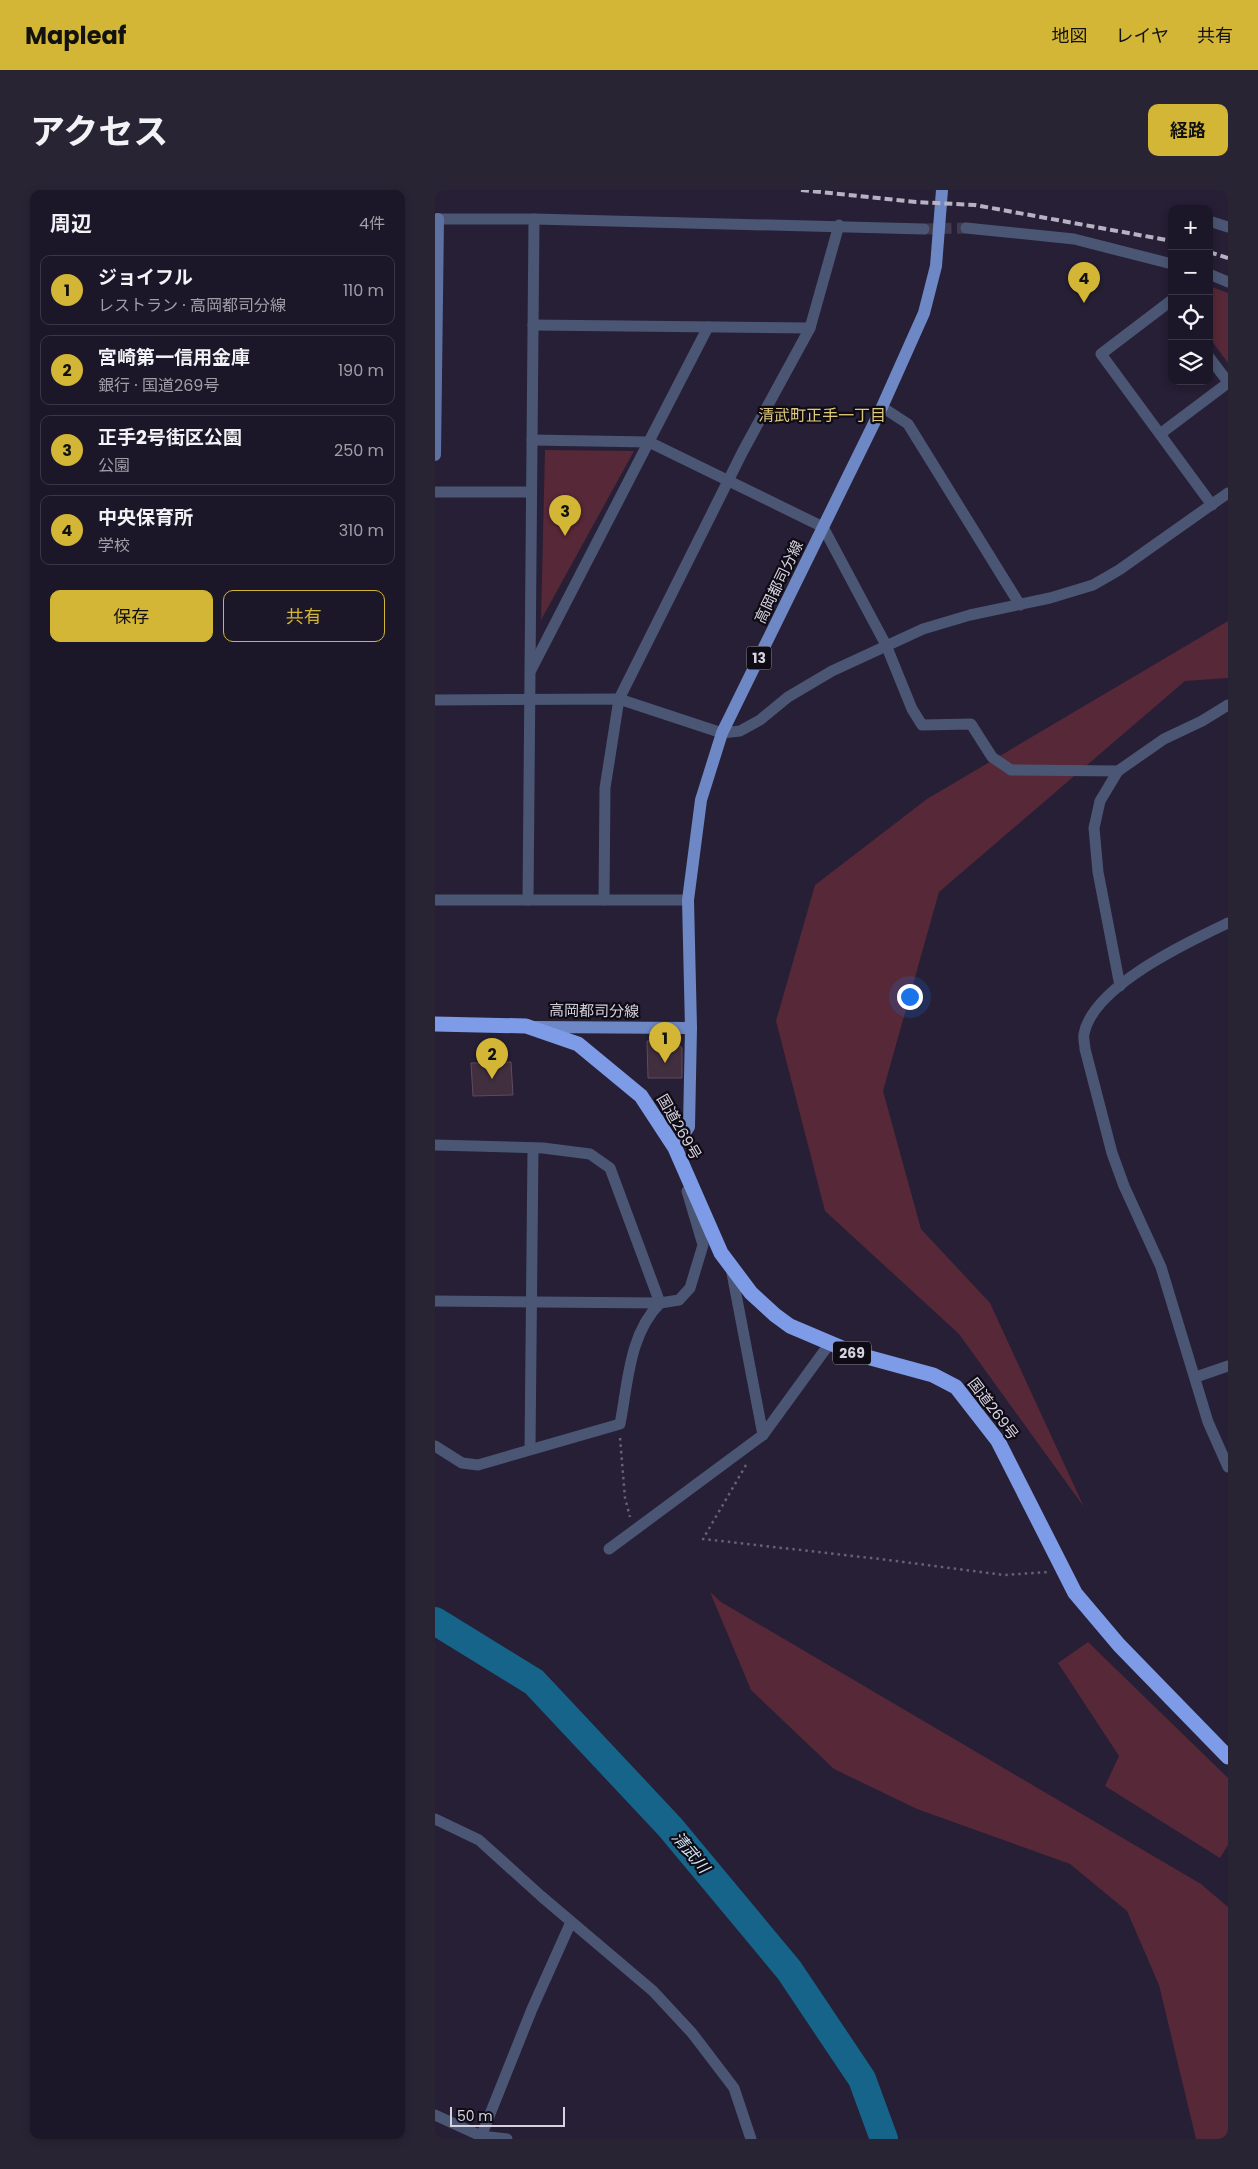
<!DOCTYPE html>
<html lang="ja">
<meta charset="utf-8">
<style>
:root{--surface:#1c1728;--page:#292434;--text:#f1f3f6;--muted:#a09fa8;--line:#3a3645;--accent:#d3b635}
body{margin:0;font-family:Poppins,"Noto Sans JP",sans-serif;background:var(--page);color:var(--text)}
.controls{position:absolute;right:15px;top:15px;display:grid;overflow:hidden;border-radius:10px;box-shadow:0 2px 8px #0003}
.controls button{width:45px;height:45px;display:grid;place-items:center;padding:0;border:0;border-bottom:1px solid var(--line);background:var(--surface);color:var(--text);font:25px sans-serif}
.scale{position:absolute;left:15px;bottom:12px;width:115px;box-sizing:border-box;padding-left:5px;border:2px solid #d6d2e0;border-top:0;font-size:14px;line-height:18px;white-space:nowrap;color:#d6d2e0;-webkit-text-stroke:4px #0e0b14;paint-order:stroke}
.you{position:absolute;left:474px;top:806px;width:18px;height:18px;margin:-12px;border:4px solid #fff;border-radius:50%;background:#1a73e8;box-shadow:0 0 0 8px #1a73e833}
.badge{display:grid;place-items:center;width:32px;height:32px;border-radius:50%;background:var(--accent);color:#111;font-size:16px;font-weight:700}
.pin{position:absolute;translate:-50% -41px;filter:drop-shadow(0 1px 2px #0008)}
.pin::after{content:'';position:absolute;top:26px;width:18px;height:15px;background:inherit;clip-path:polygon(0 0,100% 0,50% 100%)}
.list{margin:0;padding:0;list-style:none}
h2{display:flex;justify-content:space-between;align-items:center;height:65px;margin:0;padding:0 20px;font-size:21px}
h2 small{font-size:16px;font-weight:400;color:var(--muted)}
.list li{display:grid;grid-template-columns:32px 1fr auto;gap:15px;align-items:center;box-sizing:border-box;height:70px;margin:0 10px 10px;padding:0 10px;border:1px solid var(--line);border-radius:10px}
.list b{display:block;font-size:19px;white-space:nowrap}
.list p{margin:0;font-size:16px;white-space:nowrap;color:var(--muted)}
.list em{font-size:16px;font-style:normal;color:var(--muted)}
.actions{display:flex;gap:10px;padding:15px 20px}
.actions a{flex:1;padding:11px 0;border:1px solid var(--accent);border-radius:10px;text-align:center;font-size:18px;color:var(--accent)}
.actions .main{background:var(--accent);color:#111}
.icon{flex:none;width:28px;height:28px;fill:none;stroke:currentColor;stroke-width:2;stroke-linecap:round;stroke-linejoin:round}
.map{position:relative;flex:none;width:793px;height:1949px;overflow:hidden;border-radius:10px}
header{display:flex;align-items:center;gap:30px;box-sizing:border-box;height:70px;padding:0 25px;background:var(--accent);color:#111}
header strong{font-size:24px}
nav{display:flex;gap:28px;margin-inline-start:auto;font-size:18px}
.intro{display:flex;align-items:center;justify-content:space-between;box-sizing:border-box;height:120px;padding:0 30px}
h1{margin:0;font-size:35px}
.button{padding:12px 22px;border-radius:10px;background:var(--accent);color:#111;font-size:18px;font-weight:700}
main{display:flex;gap:30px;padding:0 30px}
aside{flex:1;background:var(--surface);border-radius:10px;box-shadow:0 2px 8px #0003}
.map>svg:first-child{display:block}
.green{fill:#572837}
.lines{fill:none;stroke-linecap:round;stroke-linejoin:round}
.river{stroke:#166489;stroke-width:28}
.building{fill:#412e3f;stroke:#604b5e}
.street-tunnel{stroke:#403a4f;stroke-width:11;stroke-dasharray:11 5.5;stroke-linecap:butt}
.path{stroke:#676174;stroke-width:2.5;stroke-dasharray:2.5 4;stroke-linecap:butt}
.street{stroke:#4a5674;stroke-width:11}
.secondary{stroke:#5e72a2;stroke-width:12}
.primary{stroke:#6e88c5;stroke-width:12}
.highway{stroke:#7d9be6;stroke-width:15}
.rail{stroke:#b7b2c2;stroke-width:4;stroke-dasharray:8 4;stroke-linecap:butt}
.labels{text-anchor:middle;stroke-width:4.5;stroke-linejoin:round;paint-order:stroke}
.shield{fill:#0e0b14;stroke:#9a96a3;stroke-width:1}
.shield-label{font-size:14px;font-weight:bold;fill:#d6d2e0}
.street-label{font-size:15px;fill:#d6d2e0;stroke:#0e0b14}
.neighbourhood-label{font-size:16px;fill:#deca7d;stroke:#0e0b14}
.water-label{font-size:16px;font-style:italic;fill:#d1e6f3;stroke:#0e0b14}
</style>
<header>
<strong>Mapleaf</strong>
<nav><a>地図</a><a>レイヤ</a><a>共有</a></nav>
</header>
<div class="intro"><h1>アクセス</h1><a class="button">経路</a></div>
<main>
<aside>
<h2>周辺<small>4件</small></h2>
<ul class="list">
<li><span class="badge">1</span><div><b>ジョイフル</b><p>レストラン · 高岡都司分線</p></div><em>110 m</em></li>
<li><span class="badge">2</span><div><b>宮崎第一信用金庫</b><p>銀行 · 国道269号</p></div><em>190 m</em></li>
<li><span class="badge">3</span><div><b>正手2号街区公園</b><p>公園</p></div><em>250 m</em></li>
<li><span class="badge">4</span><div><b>中央保育所</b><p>学校</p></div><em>310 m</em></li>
</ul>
<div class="actions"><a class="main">保存</a><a>共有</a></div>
</aside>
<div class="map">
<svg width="793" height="1949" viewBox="0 0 793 1949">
<rect width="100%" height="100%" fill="#261f35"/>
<!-- green -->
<g class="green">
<path d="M774,96L793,103V173L774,147Z"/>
<path d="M110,260L199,261L106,430Z"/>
<path d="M793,431V488L750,491L504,702L448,901L486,1039L555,1113L649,1317L524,1144L390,1021L341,831L380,695L492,609Z"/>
<path d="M275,1402L286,1412L766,1694L793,1717V1949H761L724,1795L692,1721L635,1674L482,1619L399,1579L316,1500Z"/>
<path d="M653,1452L793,1588V1655L785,1668L670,1596L684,1566L623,1473Z"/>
</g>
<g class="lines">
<!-- river -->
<path class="river" d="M0,1431L99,1492L235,1637L354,1780L427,1889L449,1949"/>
</g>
<!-- building -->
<g class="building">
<path d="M212,851H238L247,858V888H213Z"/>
<path d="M76,872L78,905L38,906L36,873Z"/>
</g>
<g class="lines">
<!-- street-tunnel -->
<path class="street-tunnel" d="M489,39L531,38"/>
<!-- path -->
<g class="path">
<path d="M185,1248L190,1308L195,1327"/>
<path d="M311,1275L268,1349L445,1369L569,1385L614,1382"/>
</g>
<!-- street -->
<g class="street">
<path d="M0,29H99L489,39"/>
<path d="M774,31L793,37"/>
<path d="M531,38L639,49L737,74"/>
<path d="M774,84L793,92"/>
<path d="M737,110L666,164L777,315"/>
<path d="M98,135L375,138"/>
<path d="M774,167L793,192"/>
<path d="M447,217L473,234L585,415"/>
<path d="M725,244L793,193"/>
<path d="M97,250L214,252L388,337L451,455L477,519L487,535L536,534L557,567L576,580L683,581"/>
<path d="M0,302H96"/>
<path d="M96,480L273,137"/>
<path d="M0,510L184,509L287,543L305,541L325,530L353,507L397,481L488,439L535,425L615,408L658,395L684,380L793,303"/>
<path d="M0,710H253"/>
<path d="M93,710L99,29"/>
<path d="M169,710L170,598L184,509L308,261L375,138L404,35"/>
<path d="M793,733C753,752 658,796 649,844C648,848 650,855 650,859L677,963L689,996L726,1077L773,1232L793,1277"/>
<path d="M685,796L663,682L659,638L665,611L683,581L729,549L767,531L793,515"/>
<path d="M0,955L108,958L155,964L175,978L225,1113"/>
<path d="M0,1111L225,1113L244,1110L255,1098L268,1055L252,1001"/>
<path d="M761,1187L793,1176"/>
<path d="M328,1245L395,1153"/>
<path d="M0,1256L27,1273L43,1275L185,1234C193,1193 194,1144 225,1113"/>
<path d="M95,1259L98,958"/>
<path d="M174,1359L328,1245L296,1078"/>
<path d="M0,1629L44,1650L106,1706L218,1801L257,1843L299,1898L316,1949"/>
<path d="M0,1925L46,1946L72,1949"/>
<path d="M45,1949L97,1819L136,1732"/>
</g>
<!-- secondary -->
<path class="secondary" d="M0,265L3,29"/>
<!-- primary -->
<g class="primary">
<path d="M101,837L256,838"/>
<path d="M240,958L254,937L256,838L253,710L266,610L287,543L447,217L489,123L501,76L507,0"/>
</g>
<!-- highway -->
<path class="highway" d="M0,834L91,836L143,854L206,906L240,958L286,1063L316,1103L340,1125L355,1136L421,1164L498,1185L521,1197L563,1251L640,1403L684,1455L793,1567"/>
<!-- rail -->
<g class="rail">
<path d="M366,0L481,12L540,15L737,51"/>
<path d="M774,62L793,68"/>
</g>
</g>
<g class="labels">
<!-- shield labels -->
<g class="shield">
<rect x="311.5" y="456.5" width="25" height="23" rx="4"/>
<rect x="398" y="1151.5" width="38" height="23" rx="4"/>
</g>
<g class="shield-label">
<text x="324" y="473">13</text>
<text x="417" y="1168">269</text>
</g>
<!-- street labels -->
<g class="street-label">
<text transform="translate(344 392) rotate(-64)" y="5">高岡都司分線</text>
<text transform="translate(159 821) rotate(1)" y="5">高岡都司分線</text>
<text transform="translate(244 937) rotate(60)" y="5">国道269号</text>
<text transform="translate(558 1219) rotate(53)" y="5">国道269号</text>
</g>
<!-- neighbourhood labels -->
<g class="neighbourhood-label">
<text x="387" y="231">清武町正手一丁目</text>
</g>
<!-- water labels -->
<g class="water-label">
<text transform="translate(256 1662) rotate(50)" y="6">清武川</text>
</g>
</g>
</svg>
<div class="controls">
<button>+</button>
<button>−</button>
<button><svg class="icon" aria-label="locate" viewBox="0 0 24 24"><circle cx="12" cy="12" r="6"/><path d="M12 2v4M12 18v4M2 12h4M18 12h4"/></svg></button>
<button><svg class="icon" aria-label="layers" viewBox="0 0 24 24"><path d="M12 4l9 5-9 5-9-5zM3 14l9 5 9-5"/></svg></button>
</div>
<div class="scale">50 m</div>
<div class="you"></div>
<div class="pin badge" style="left:230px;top:873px">1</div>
<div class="pin badge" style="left:57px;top:889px">2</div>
<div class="pin badge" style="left:130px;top:346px">3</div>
<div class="pin badge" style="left:649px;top:113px">4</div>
</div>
</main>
